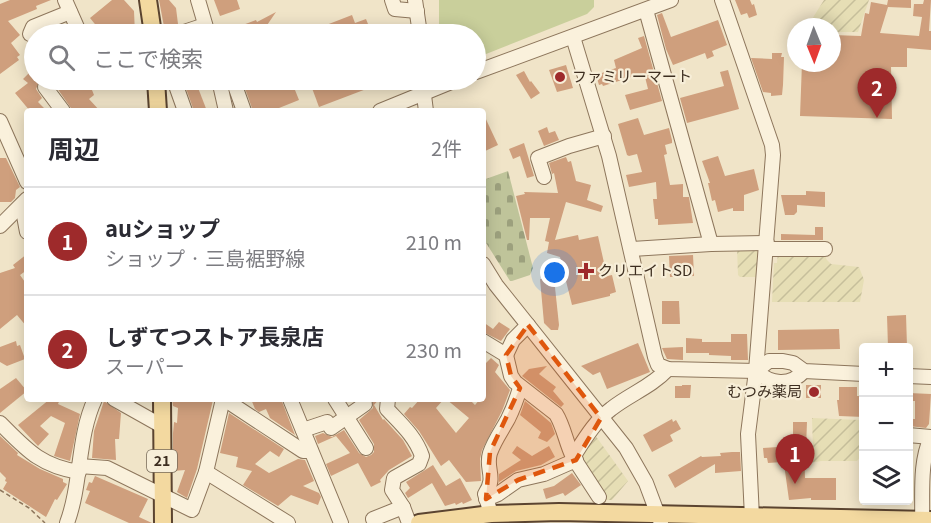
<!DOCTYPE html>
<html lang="ja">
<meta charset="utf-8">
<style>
:root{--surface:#fff;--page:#f2f2f3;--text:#2b2b33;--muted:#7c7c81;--line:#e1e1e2;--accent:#9e2a2b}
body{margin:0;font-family:Georgia,"Noto Sans JP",serif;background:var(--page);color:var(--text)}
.controls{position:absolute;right:18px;bottom:18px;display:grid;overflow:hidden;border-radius:6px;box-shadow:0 3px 15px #0003}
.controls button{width:54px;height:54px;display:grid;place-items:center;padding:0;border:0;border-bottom:2px solid var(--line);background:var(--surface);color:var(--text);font:30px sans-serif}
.compass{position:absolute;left:787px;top:18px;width:54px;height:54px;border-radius:50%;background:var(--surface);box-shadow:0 3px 15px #0003;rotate:179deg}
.you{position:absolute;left:555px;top:273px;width:21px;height:21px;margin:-15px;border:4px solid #fff;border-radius:50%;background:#1a73e8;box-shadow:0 0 0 9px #1a73e833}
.badge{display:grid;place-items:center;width:39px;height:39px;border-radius:50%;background:var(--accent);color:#fff;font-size:20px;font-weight:700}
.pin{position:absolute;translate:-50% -50px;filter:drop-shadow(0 2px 3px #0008)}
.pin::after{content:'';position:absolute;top:32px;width:21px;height:18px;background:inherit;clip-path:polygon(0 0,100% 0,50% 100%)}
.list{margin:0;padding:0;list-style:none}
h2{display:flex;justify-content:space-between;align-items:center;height:78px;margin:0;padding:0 24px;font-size:26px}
h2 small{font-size:20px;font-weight:400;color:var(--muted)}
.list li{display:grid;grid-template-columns:39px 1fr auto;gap:18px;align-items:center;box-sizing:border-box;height:108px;padding:0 24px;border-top:2px solid var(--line)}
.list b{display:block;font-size:22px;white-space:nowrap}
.list p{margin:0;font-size:20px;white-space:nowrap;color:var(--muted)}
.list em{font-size:20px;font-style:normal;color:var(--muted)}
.icon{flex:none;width:33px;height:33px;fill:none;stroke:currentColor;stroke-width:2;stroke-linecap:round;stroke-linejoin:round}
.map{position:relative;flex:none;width:931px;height:523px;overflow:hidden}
.search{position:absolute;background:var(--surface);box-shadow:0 3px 15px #0003;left:24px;top:24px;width:462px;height:66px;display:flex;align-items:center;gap:15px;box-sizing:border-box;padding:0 21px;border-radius:33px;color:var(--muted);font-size:22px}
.panel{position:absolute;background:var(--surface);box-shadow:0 3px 15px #0003;left:24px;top:108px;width:462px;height:294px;border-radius:6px}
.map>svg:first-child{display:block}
.farmland{fill:url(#farmland-furrows)}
.green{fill:#c9cf9b}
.cemetery{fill:url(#cemetery-stones)}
.building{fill:#cf9f7d}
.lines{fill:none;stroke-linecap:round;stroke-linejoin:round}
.minor-casing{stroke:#8d765c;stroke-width:16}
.major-casing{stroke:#5b4430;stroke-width:20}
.path{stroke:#8d765c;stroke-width:1.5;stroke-dasharray:4.5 3;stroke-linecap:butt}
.minor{stroke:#faf1dc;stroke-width:14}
.major{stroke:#f3d9a0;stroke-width:16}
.marked{fill:#df570d;fill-opacity:0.2;stroke:#df570d;stroke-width:4.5;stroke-dasharray:12 8;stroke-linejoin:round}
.poi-dot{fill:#9e2a2b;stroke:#f7eed8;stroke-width:2}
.labels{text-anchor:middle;stroke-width:4.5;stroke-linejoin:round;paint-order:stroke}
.shield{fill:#f7eed8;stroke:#756857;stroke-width:1.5}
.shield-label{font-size:14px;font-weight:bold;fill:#3d2e20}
.poi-label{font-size:15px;fill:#3d2e20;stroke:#f7eed8;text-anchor:start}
</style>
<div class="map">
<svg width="931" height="523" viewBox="0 0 931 523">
<defs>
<pattern id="farmland-furrows" width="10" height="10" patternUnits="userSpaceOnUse" patternTransform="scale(1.5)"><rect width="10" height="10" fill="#e6deb5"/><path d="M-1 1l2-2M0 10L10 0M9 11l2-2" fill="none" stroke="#c6bf9b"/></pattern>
<pattern id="cemetery-stones" width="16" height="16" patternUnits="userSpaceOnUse" patternTransform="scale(1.5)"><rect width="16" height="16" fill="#bfc49a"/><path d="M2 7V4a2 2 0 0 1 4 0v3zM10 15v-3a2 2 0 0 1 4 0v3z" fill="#9ca07d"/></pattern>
</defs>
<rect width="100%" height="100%" fill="#f0e4c8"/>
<!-- farmland -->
<g class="farmland">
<path d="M824,0H869L858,32H832V27H807Z"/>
<path d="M739,246L760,250L758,277H740L738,275L737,248Z"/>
<path d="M778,252H823L827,260L831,264L859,267L864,280L860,302H772L774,263H777Z"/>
<path d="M812,418L860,420L861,456L857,461H821L810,463L808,451L813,450Z"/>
<path d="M595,435L628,481L612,500H605L578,460Z"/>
</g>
<!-- green -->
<path class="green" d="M439,0H594V7L587,14L476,58V34H439Z"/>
<!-- cemetery -->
<path class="cemetery" d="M508,171L533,268L530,275L512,281H510L483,238V180Z"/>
<!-- building -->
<g class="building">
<path d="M10,0H51L36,6L37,9L8,21L20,35L11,43L20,55L17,57L19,60L0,74V4Z"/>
<path d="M112,0H124L134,11L135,34H121V26L108,34H103L90,18Z"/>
<path d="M159,0H169L176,8L178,24L172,28L169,33L165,32Z"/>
<path d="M214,0H237L240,9L220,16Z"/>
<path d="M735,0H750L752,5L754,4L757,15L749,18L747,13L741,15Z"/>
<path d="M888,0H911V8L888,7L880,33L919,36L922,17L913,16L914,4H923L924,0H931L929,31H931V50L907,48V67H891L892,119L800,116L802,63H832V35L861,36L865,13L869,14L871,2L887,5Z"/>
<path d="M276,12L261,34H219L256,20L257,22Z"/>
<path d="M662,13L671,37L718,20L727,45L712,51L714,56L707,59L705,53L673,65L666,49L657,15Z"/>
<path d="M352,15L355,23L366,19L372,34H303Z"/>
<path d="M644,36L662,101L630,110L625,95L648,89L644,73L603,86L602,84L599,85L596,75L616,68L614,60L642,48L638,38Z"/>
<path d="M772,53H782L781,57H784L783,85L782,95L771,96V93L763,92L751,58L772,59Z"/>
<path d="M566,65L573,88L557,92L549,70Z"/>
<path d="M34,68V80H40L36,89L42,98L38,102L47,111H30L15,93L28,83L23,79Z"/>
<path d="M728,70L739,109L687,123L680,98L724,86L720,72Z"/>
<path d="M524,71L530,82L531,81L540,93L531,99L516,75Z"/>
<path d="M62,80H88L94,95L89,99L100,111H73L57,88Z"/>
<path d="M183,80H195L207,111H194Z"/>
<path d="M242,80H291L299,100L279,108L280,111H253Z"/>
<path d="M309,80H390L319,107Z"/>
<path d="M483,113L498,145L483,152Z"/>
<path d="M638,118L644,135L669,128L672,140V143L665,145L667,154L664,155L670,185L683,184V197H689L693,223L658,225V219H655L653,199H657L656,182L629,187L626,175L642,172L637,154L629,156L627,155L618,124Z"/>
<path d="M547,127L549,133L555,131L559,140L544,146L538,131Z"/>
<path d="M524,143L534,176L527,178L520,156L513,159L509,149Z"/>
<path d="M718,156L725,176L754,169L759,190L744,195V211H733V208L718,212L715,200L712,201L708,183H710L702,161Z"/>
<path d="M566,157L568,162L571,161L576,181L591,185L587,200L603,206L601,212L566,202L555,240L578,235L579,240L598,236L607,276L612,275L616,292L610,294V296L572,305L560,257L547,253L549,242L545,241L550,218H530L529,240H527L516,196L525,194L524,192L558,193L554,173L552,174L549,163Z"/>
<path d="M0,158H6L20,187L16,190L15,198L11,202H0Z"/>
<path d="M806,191L825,192V207L797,205V212L794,215H785L781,195H806Z"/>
<path d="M815,227H823V240H781V234L815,235Z"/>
<path d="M27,254V270L20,275L27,285V327L17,315L0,329V273L15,268L13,265Z"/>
<path d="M693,255L694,276L670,277L669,256Z"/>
<path d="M554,278L559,325L558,330H551L544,323L540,279Z"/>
<path d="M662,301H679L680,324H662Z"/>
<path d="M906,315L907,347H888L887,316Z"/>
<path d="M483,322L493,329L499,322L510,329L501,341L483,332Z"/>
<path d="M839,329L840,349L778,350V330Z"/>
<path d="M731,334H747L748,360H731V356L709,355V353H686V338L702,339V342H731Z"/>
<path d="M16,341L17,346L20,345L25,359L7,366L0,362V347Z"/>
<path d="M638,343L650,372L607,389L600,372L593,375L581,366Z"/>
<path d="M683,347V360L667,359L662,348Z"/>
<path d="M491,358L499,365L495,372L510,390L502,411L482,450L480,459L481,481L466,482L449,460L441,466L419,431L404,414L410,407L412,408L420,399H444L436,408L456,433L469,418L446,399H469L475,405L480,399H483V366Z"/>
<path d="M547,366L539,374L556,387L553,391L564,404L561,407L522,376L529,369Z"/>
<path d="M16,378L27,391L0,413V389Z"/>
<path d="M682,385H691L690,398H675V386H682Z"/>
<rect x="806" y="385" width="15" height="13"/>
<path d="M839,387H857V396H864V417L839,416L837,400H839Z"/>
<path d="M909,393L931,394L929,424L926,428L909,426V419H915V401H909Z"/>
<path d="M50,399H60L58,404L80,414L70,461L54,456L65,423L51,416L40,426L49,434L38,446L18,425Z"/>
<path d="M172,399L213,400L197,469L187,498L177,492L185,470L173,471V433L174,422L177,423L178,408L173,406Z"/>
<path d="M251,399H281L295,435L270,418L266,409L259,412L255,409Z"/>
<path d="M372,399H379L374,405L383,420L384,419L403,440L412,456L389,470L380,480L381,482L371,487L358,463L331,476L326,464L350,453L336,436L318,444L315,436L323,433L332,437L344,430L359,453L366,457L371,455L374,452V444L359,420L373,408Z"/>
<path d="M104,401L121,413L119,439H115L116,460L92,458L94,431Z"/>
<path d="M525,401L551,423L555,434L547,442L538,438L541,432L520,415Z"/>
<path d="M229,413L284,449L279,457L270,451L255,464L269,473L298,459L305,460L314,481L303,486L319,493L321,497L318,505L291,495L278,506L243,485L252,471L236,467L238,457L220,453Z"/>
<path d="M672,419L673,422L676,420L681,429L670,435L673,441L652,452L643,435Z"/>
<path d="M793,422H807L806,448H804L805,478H836V500H811V498L789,500L784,464H782V462L768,463L767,458H764L763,448L793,446Z"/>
<path d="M0,436L18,453L17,455L40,469L63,479V482L67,484L57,500L55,499L46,517L3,489L7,482L5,481L6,478L0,472Z"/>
<path d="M517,446L532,456L549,446L555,457L541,465L516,471L499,482V474L521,460L512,453Z"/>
<path d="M732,452H740L741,471L715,473V464L675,488L668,475L701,456L702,457L721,456L720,453Z"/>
<path d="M433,465L446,486L460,478L472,500L463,504L462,502L456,505L455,503L445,506L432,483L408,498L405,493L410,488L406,482Z"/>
<path d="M572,473L581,485L565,496L563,493L546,499L543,489L554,486Z"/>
<path d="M95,476L148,499L139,517L152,523H129L85,503L90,491L86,490L89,482L92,483Z"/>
</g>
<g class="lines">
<!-- minor casing -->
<g class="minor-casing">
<g id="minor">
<path d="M65,0L80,34"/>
<path d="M198,0L208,34"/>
<path d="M392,0L395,9L417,11"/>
<path d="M415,0L420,34"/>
<path d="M722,0L772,145L773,155L756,371L748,434L752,517"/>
<path d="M646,10L711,244"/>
<path d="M30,34L33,27L70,12"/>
<path d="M178,34L205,25"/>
<path d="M573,37L609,156L655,357L658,365L668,369L756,371C770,384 790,387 804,371"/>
<path d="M476,72L671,0"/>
<path d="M53,80L45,87L63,111"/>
<path d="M174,80L185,111"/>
<path d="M219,80L226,111"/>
<path d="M233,80L244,111"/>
<path d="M422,80L426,111"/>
<path d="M380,111L456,80"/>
<path d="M0,121L27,182"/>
<path d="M544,177L538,158L569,146L604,136"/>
<path d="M22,205L27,232"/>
<path d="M0,226L27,199"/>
<path d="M632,249L711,244L767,243"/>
<path d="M766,249H825"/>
<path d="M483,264L496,285L626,448L646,483L661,523"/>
<path d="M483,341L506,355L511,376L515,382L556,414C564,427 566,443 573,457"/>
<path d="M506,355L513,340L528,325"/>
<path d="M756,371L769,361H783L793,363L804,371L864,374"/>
<path d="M908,376L931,377"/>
<path d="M114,399L162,426"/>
<path d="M224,399L303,451H311"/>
<path d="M290,399L341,523"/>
<path d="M335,399L366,448"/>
<path d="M388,399L387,409C401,424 415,436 422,456L419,464L394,478L392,490L403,507L409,523"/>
<path d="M0,423C26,449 40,466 79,472"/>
<path d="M303,430L327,422L331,428L365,404"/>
<path d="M908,435L931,437"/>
<path d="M79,466L107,468L192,510L206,472L223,399"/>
<path d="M206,472L288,523"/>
<path d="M599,497L573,457C584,440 595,421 611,409C630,394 651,387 668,369"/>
<path d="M486,499L498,494L518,480L544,474L576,460"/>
<path d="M491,514L485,494C497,477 485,469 490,453C494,441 502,430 508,419C513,409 517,398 520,388"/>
<path d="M373,519L403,507"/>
<path d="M67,523C82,482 77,438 95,399"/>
<path d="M922,523C923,494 919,464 931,437"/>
</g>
</g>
<!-- major casing -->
<g class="major-casing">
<g id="major">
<path d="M148,0L153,34"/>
<path d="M156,80L158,111"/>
<path d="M162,399L163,523"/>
<path d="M419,523L491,514L559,512L931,520"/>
</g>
</g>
<!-- path -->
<path class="path" d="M0,490L29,508L45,523"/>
<!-- minor -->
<use href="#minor" class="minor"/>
<!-- major -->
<use href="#major" class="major"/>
</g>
<!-- marked area -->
<path class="marked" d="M528,325L601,418L576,460L518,480L486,499L490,452L520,388L511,376L506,355Z"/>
<!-- markers -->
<g class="poi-dot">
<circle cx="560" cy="77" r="6"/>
<path d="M583 262h6v6h6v6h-6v6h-6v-6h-6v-6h6z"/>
<circle cx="814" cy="392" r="6"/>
</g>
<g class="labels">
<!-- shield labels -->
<rect class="shield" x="147" y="450" width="30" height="22" rx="4.5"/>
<g class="shield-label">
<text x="162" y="466">21</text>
</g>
<!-- poi labels -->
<g class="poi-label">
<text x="572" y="82">ファミリーマート</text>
<text x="598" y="276">クリエイトSD</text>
<text x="802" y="397" text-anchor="end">むつみ薬局</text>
</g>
</g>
</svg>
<div class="controls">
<button>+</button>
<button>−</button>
<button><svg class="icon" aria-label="layers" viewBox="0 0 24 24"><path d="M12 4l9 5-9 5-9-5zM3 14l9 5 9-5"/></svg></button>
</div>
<svg class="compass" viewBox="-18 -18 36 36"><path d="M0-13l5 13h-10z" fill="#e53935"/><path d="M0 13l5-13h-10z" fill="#7c7c81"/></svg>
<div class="you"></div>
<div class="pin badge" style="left:795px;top:484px">1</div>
<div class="pin badge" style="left:877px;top:118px">2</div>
<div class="search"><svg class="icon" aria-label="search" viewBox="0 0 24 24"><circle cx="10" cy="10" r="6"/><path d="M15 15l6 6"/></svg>ここで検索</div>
<section class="panel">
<h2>周辺<small>2件</small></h2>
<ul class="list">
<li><span class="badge">1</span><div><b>auショップ</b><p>ショップ · 三島裾野線</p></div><em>210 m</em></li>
<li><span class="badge">2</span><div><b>しずてつストア長泉店</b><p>スーパー</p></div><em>230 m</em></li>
</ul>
</section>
</div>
